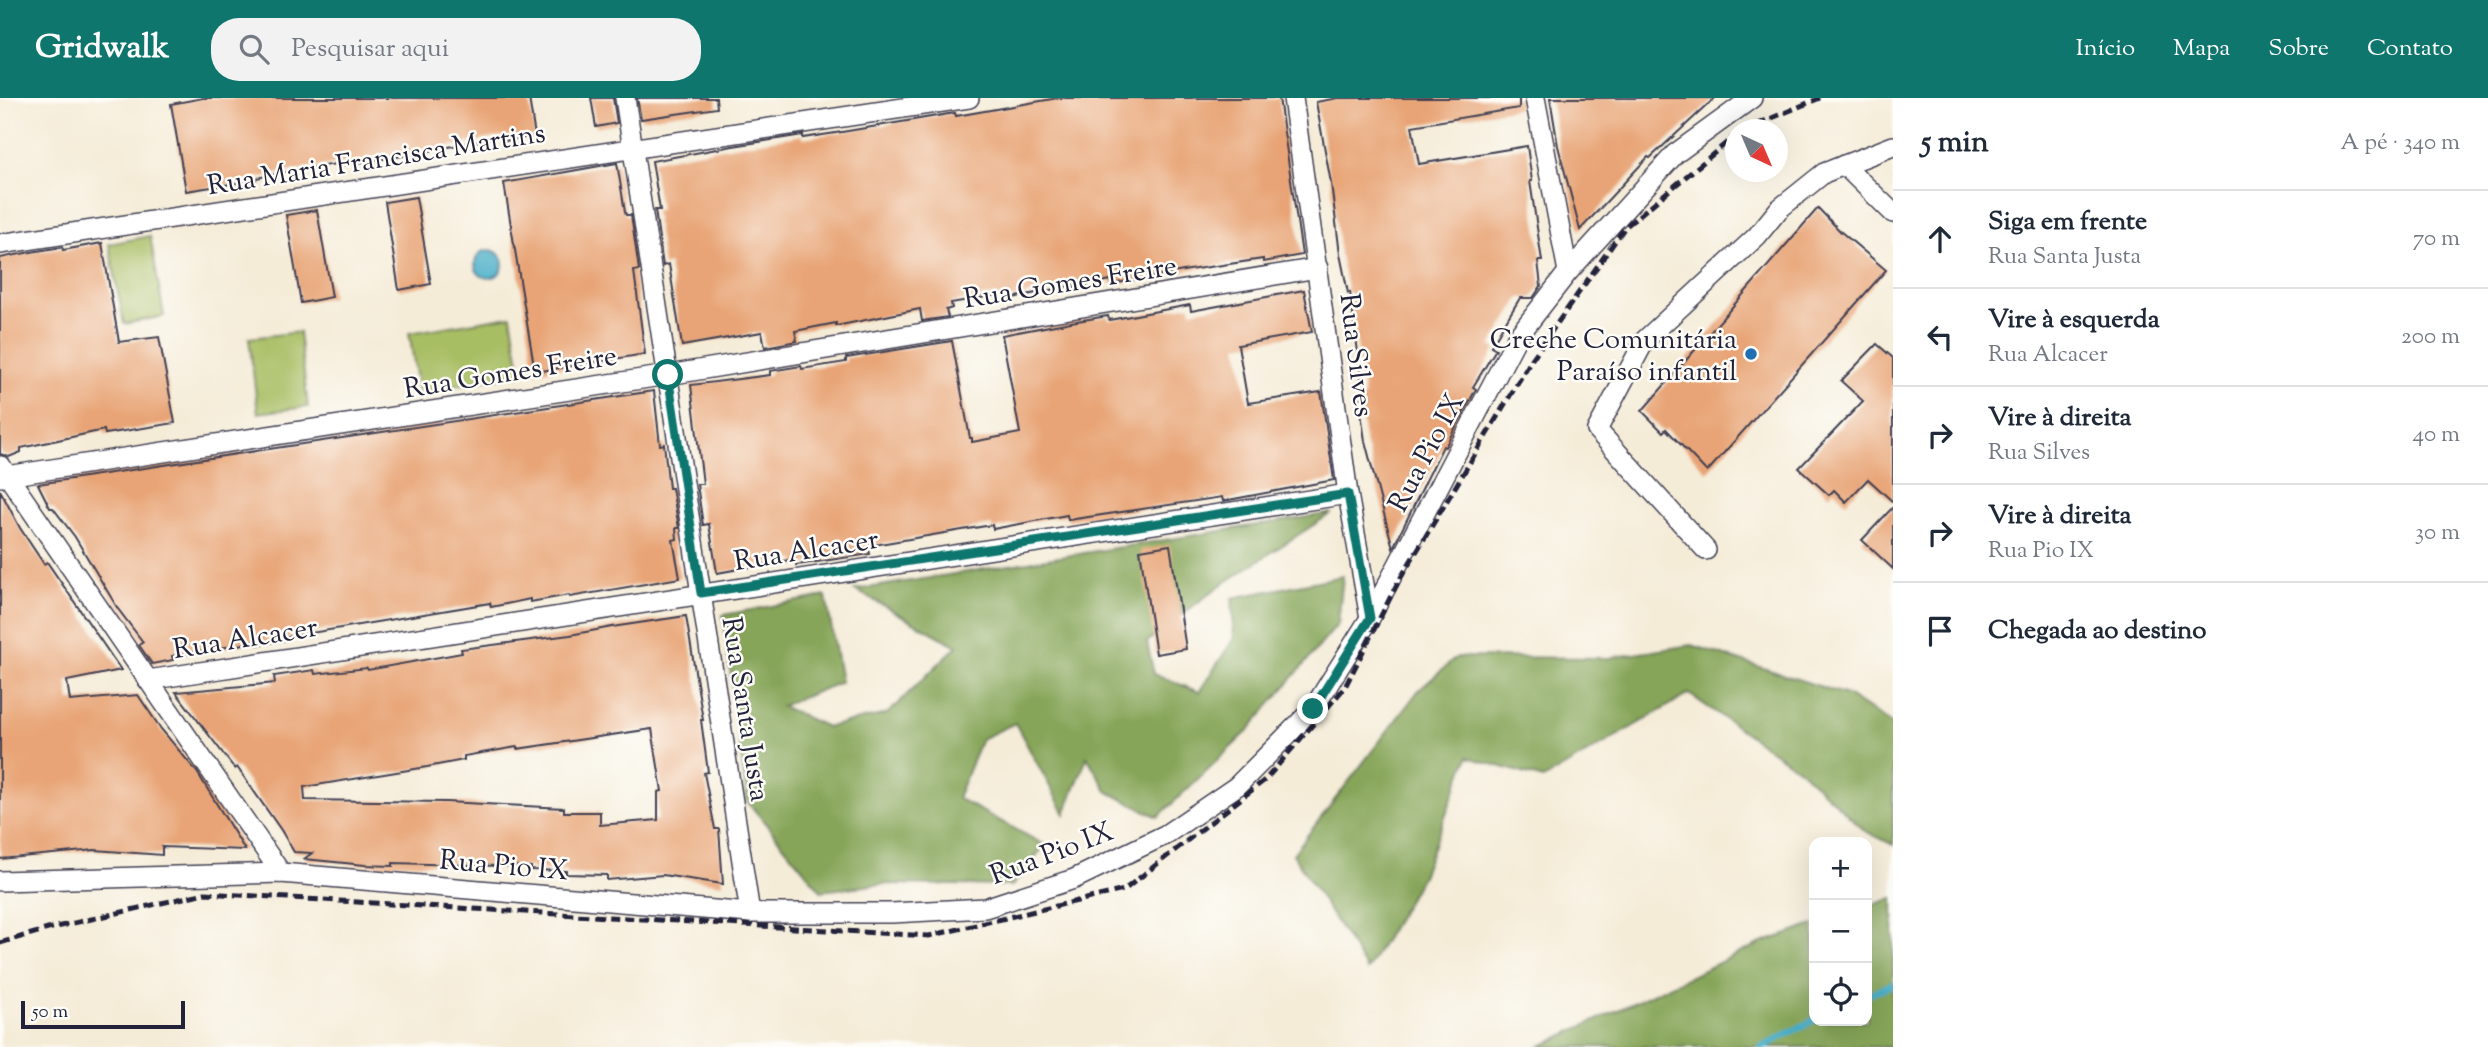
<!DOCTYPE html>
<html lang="pt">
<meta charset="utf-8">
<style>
:root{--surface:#fff;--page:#f2f2f3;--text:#1f2937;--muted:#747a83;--line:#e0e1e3;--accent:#0f766e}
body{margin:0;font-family:"Sorts Mill Goudy",serif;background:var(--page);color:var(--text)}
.controls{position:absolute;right:21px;bottom:21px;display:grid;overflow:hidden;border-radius:14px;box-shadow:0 7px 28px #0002}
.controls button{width:63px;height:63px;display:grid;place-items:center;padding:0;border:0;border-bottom:2px solid var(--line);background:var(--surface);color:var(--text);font:35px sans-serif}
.compass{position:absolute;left:1725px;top:21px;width:63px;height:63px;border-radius:50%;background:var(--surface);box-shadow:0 7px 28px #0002;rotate:136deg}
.scale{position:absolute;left:21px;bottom:18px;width:164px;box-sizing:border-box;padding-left:7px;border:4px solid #22223b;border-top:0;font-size:19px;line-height:24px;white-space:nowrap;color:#22223b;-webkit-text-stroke:5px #fdfcf7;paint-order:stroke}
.stop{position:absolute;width:21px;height:21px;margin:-16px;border:5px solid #0f766e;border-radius:50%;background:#fff}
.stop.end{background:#0f766e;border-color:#fff;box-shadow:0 2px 7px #0008}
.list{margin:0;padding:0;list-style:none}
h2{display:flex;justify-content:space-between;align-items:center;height:91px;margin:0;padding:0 28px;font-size:30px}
h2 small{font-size:23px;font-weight:400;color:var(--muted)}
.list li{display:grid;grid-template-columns:46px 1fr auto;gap:21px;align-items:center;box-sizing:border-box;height:98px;padding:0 28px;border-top:2px solid var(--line)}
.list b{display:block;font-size:26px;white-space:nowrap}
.list p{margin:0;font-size:23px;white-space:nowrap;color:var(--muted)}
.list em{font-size:23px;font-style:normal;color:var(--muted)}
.icon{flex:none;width:38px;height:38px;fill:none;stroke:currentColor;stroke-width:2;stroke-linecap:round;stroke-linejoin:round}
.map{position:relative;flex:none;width:1893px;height:949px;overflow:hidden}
header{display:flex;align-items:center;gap:42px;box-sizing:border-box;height:98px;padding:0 35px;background:var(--accent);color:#fff}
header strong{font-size:33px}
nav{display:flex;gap:38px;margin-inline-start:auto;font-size:24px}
.search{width:490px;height:63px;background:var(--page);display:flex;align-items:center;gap:18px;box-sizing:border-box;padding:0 24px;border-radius:28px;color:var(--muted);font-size:26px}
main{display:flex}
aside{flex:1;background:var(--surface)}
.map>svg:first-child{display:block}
.green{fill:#a8be63;stroke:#65704f;stroke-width:2}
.forest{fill:#86a559;stroke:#54644a;stroke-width:2}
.water{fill:#47adc7;stroke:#346881;stroke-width:2}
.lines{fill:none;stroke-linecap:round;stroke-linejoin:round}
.stream{stroke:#47adc7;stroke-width:7}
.building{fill:#e8a476;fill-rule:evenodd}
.street-casing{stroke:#424053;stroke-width:22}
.street{stroke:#fff;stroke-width:19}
.rail{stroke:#22223b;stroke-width:5;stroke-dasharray:10 5;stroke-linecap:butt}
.route{stroke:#0f766e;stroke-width:9}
.poi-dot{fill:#1f6fb2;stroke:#fdfcf7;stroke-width:2.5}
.labels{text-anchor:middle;stroke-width:5;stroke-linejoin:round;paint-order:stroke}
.street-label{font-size:28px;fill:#22223b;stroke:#fdfcf7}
.poi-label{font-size:28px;fill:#22223b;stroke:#fdfcf7;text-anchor:end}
</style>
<header>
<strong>Gridwalk</strong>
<div class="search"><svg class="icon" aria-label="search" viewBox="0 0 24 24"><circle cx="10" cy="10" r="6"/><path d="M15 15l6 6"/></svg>Pesquisar aqui</div>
<nav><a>Início</a><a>Mapa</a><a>Sobre</a><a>Contato</a></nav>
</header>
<main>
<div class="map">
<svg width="1893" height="949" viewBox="0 0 1893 949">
<rect width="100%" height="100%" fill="#fdfcf7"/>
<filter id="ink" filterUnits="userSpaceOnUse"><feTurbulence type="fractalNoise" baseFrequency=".0143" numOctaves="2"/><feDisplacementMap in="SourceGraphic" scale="14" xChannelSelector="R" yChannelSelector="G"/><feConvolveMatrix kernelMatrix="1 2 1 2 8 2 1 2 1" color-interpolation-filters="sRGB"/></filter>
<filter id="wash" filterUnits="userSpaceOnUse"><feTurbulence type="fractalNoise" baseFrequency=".00686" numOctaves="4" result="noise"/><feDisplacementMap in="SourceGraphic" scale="28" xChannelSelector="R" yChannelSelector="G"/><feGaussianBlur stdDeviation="1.57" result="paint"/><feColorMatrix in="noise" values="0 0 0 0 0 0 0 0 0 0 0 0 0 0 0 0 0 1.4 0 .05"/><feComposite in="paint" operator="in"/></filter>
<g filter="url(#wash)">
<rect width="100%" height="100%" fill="#f5ecd8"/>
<!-- green -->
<g class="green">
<path d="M150,138L164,218L124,226L109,146Z"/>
<path d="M511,218L521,276L419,294L409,235Z"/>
<path d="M299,234L308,309L258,315L249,240Z"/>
</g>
<!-- forest -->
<g class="forest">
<path d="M1332,415L1218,489L1147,544L1154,576L1199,594L1234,540L1232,500L1343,478L1338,526L1247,634L1158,719L1108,694L1087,659L1065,716L1015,625L981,641L957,700L1045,747L1012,788L883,786L821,793L747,703L723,517L826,498L841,584L781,608L827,629L887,616L957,548L855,492Z"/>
<path d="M1691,547L1847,597L1893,627V747L1865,733L1801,673L1689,596L1543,681L1468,659L1422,778L1367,872L1293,756L1419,592L1457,559L1609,560Z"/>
<path d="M1893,800V949H1539L1759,846L1814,827V923H1867V809Z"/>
</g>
<!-- water -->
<circle class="water" cx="489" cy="166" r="14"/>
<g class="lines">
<!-- stream -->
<g class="stream">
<path d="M1867,897L1893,886"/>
<path d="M1762,949L1814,922"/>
</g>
</g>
<g id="blocks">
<!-- building -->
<g class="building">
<path d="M203,0H529L535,38L504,43L503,38L409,57L344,67L343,65L302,71L256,80V82L186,93L171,6Z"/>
<path d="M591,0H613L617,25L596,29Z"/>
<path d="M637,0H716L717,10L641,21Z"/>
<path d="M1058,0H1279L1302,157L1263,164V161L1189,172L1112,186L1111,182L1074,189V187L998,203L997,197L951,205L952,210L946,212L948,219L922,223L920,211L836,228V225L795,233L797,243L765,249L762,234L682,248L669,166L663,168L655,112H660L652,63L733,48L803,37V40L842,34L955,15L956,18Z"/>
<path d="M1338,0H1519V10L1412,28L1419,66L1527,48L1532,83H1530L1542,163H1538L1541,188L1533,200H1520L1491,248L1496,251L1473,289L1476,291L1445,349L1443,348L1393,450L1365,343L1359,300L1364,299L1350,194L1348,195L1340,156L1331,85L1316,4Z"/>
<path d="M1550,0H1715L1650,60L1648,59L1580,132L1558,48Z"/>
<path d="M617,65L625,114L626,117H631L639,172L634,173L645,256L535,274L504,85Z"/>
<path d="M416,99L431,186L399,192L385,104Z"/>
<path d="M1818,110L1840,133L1886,172L1707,374L1666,331L1663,334L1642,313Z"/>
<path d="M317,112L332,199L301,205L286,117Z"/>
<path d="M102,145L119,244L159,239L175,325L105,336L104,332L21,350V354L9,359L0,356V160L31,154L62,149L63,152Z"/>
<path d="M1304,192L1312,234L1238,247L1248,305L1321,294L1334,382L1223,403L1222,399L1068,422L1067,417L993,431L992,427L868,448L870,456L796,467L795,461L717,475L709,426L703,427L697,386H703L691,287L770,277V273L801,268L802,271L846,264V260L952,243L970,340H972V344L1020,335L1002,237L1071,224L1108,218L1109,222L1190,207L1191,213Z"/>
<path d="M1877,246L1893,260V404L1868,381L1846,404L1834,392L1829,397L1799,370L1863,303L1841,283Z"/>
<path d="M654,293L660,347L664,346L669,390H672L679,430H676L677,441L673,442L680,480L570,499L569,497L530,504V501L491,509L490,505L287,539V542L256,547V544L172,558L173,562L152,566L139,547L143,544L118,511L75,439L53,410H50L38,386Z"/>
<path d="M0,392L20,430L44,466L47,464L121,572L67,583L70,603L138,597L161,631L197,674L245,752L162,749V757L95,752L0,761Z"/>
<path d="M1893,409V471L1862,442Z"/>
<path d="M1170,447L1186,551L1156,556L1140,452Z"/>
<path d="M686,518L703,622H701L708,674L704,675L715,731H719L723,786L663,777L607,782V777L566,776V773L531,772V769L393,765V768L365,767L304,761L312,755L294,754L281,732L237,669L235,671L176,594L275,585L274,578L314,572L315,576L367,570L368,572L462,555L461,551L570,537L612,529ZM652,631L662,693L658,694V722L600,727V714H564V710L446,704L305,702L304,689L427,669L464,662V658L517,649V651Z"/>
</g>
</g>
</g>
<g filter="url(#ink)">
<use href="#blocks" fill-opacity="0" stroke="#424053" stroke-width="2"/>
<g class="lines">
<!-- street casing -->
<g class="street-casing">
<g id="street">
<path d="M625,0L750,815"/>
<path d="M1293,0L1348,396L1370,520"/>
<path d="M1535,0L1568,174"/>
<path d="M1844,67L1893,115"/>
<path d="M0,146L969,0"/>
<path d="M1,368L281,775"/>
<path d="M0,379L668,277L1318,170"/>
<path d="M1706,452L1597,332L1645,242L1757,138L1779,111L1824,75L1893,48"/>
<path d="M148,582L1348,396"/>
<path d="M0,783L281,775L750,815H892L985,810L1074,781L1165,737L1237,688L1313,611L1370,520L1516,241L1568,174L1675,56L1752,0"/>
</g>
</g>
<!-- street -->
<use href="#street" class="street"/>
<!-- rail -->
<g class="rail">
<path d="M1743,32L1820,0"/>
<path d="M0,845L48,831L205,795L929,838L1124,792L1266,681L1345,589L1397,486L1532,261L1625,129L1736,37"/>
</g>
</g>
</g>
<g class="lines" filter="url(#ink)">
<!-- route -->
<path class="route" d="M668,277L701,495L1348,396L1370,520L1313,611"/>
</g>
<!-- markers -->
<circle class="poi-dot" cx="1751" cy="256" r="7"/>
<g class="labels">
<!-- street labels -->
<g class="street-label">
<text transform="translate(376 60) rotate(-9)" y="10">Rua Maria Francisca Martins</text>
<text transform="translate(1070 183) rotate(-9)" y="10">Rua Gomes Freire</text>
<text transform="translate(1358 257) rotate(83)" y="10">Rua Silves</text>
<text transform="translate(510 273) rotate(-9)" y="10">Rua Gomes Freire</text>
<text transform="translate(1425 354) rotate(-62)" y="10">Rua Pio IX</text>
<text transform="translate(806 451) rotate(-9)" y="10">Rua Alcacer</text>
<text transform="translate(245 539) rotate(-9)" y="10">Rua Alcacer</text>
<text transform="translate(747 611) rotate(81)" y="10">Rua Santa Justa</text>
<text transform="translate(1051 754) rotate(-21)" y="10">Rua Pio IX</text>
<text transform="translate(504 766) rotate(5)" y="10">Rua Pio IX</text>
</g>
<!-- poi labels -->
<g class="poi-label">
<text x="1737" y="250">Creche Comunitária<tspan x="1737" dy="32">Paraíso infantil</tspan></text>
</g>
</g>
</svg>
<div class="controls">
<button>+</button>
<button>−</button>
<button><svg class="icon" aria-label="locate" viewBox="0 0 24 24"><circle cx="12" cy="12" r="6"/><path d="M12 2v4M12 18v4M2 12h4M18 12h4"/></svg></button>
</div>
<svg class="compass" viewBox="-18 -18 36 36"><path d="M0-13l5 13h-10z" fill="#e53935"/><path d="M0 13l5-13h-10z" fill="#747a83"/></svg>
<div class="scale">50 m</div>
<div class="stop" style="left:668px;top:277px"></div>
<div class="stop end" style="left:1313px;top:611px"></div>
</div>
<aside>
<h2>5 min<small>A pé · 340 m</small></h2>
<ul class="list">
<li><svg class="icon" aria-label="ahead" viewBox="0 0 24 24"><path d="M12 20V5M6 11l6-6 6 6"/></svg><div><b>Siga em frente</b><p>Rua Santa Justa</p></div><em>70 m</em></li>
<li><svg class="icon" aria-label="left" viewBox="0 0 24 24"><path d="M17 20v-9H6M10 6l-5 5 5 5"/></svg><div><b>Vire à esquerda</b><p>Rua Alcacer</p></div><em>200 m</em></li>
<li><svg class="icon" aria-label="right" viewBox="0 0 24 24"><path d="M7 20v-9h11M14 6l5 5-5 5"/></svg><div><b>Vire à direita</b><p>Rua Silves</p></div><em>40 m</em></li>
<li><svg class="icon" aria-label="right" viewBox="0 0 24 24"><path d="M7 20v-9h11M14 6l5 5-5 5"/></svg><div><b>Vire à direita</b><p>Rua Pio IX</p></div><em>30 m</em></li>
<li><svg class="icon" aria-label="arrive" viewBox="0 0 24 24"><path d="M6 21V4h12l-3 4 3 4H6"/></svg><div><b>Chegada ao destino</b></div></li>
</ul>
</aside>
</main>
